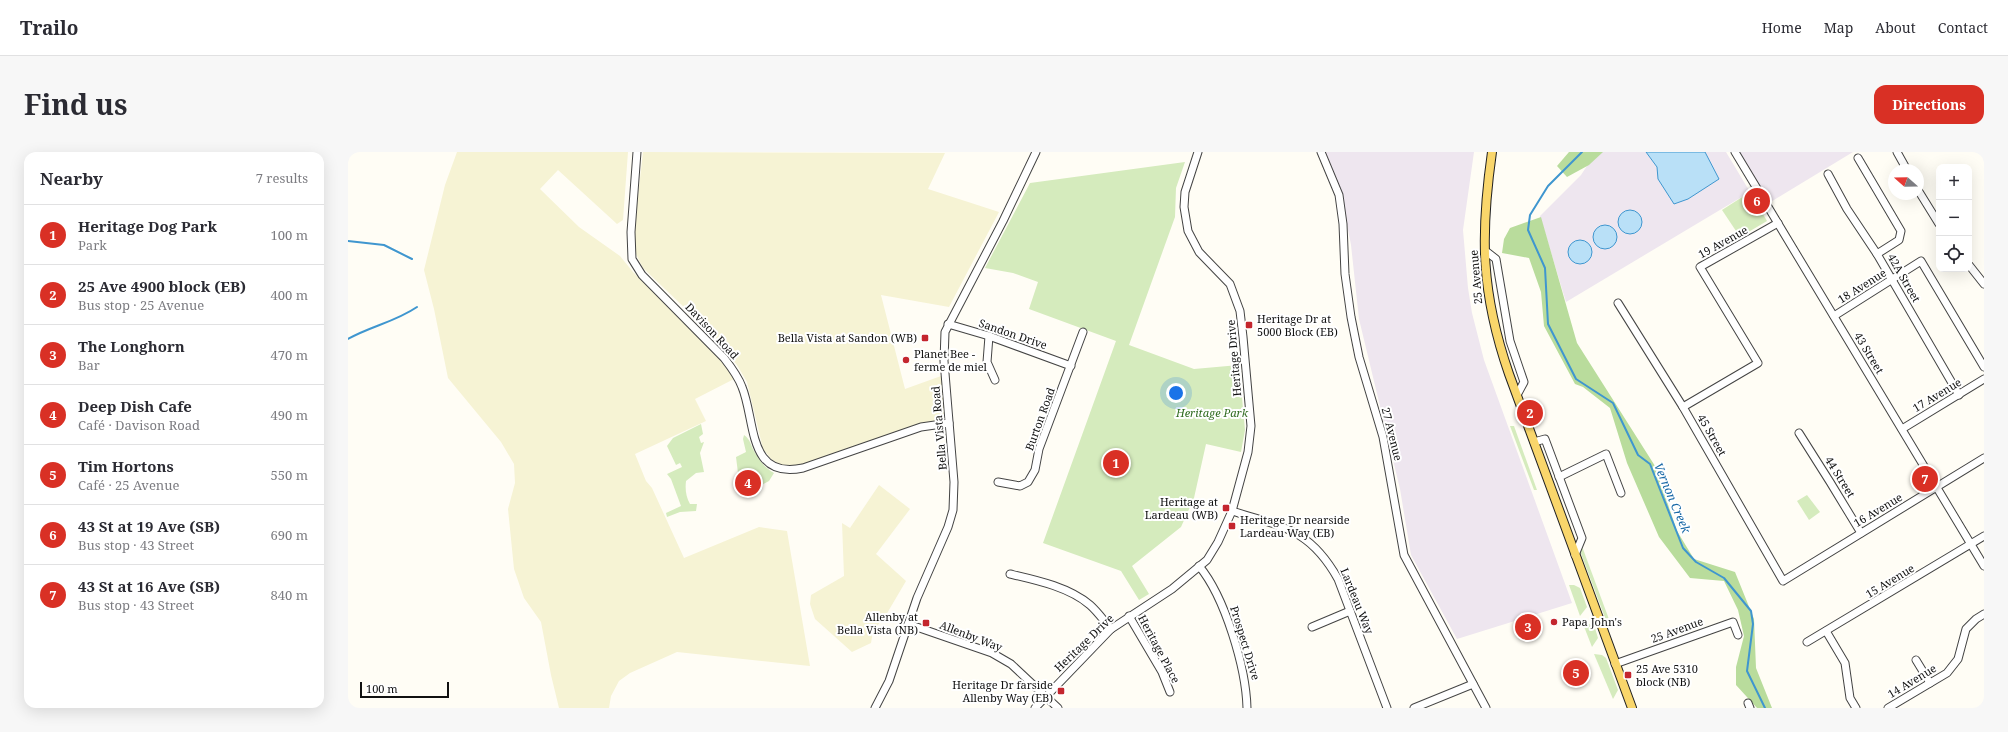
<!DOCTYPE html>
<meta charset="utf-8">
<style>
:root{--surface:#fff;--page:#f7f7f7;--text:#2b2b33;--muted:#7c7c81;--line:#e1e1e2;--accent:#d93025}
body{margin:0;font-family:"Noto Serif",serif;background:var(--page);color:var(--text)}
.controls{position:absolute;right:12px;top:12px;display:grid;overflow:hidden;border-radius:8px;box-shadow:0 4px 16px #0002}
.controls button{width:36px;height:36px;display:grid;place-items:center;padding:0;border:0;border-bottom:1px solid var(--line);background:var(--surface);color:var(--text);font:20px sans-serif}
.compass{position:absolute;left:1540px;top:12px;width:36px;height:36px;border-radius:50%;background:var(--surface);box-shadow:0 4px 16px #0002;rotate:290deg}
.scale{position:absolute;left:12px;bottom:10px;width:89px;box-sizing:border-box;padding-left:4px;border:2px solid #111;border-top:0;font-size:11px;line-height:14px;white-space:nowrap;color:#111;-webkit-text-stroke:3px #fff;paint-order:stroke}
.you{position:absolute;left:828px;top:241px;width:14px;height:14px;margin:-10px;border:3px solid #fff;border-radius:50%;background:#1a73e8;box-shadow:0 0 0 6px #1a73e833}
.badge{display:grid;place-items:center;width:26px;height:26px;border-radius:50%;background:var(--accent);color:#fff;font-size:13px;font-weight:700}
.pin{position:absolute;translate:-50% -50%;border:2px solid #fff;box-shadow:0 1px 4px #0006}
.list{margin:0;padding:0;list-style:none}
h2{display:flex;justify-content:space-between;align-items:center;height:52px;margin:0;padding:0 16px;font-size:17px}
h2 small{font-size:13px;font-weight:400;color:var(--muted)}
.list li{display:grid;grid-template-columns:26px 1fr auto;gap:12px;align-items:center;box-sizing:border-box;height:60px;padding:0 16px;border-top:1px solid var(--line)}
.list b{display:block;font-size:15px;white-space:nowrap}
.list p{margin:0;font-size:13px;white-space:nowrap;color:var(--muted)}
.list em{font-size:13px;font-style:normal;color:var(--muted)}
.icon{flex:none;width:22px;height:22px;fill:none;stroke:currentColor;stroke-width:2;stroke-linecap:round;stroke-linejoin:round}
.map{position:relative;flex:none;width:1636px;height:556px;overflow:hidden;border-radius:12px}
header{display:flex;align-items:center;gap:24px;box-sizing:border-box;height:56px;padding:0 20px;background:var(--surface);border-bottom:1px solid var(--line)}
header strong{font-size:19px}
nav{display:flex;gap:22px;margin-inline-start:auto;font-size:14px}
.intro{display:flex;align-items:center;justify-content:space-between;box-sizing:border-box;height:96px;padding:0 24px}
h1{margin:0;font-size:28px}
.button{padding:10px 18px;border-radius:12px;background:var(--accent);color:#fff;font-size:14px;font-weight:700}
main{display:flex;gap:24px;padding:0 24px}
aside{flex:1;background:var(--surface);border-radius:12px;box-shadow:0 4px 16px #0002}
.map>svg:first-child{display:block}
.industrial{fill:#eee6ef}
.farmland{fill:#f6f3d4}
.green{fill:#d5ebbd}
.forest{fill:#b9dc9c}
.water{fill:#b9e0f7;stroke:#3f96cf}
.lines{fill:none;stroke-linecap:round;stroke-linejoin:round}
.stream{stroke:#3f96cf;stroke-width:2}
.minor-casing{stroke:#444;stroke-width:9}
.major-casing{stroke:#222;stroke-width:10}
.minor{stroke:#fff;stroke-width:7}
.major{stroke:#f9d66b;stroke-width:8}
.poi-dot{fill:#c4262e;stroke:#fff;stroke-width:1.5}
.labels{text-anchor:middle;stroke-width:4;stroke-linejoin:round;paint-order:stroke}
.street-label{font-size:11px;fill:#111;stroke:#fff}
.poi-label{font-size:11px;fill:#111;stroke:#fff;text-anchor:start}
.park-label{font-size:11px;font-style:italic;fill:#2f6b1f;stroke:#fff}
.water-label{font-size:12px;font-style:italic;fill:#1768a6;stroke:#fff}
</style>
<header>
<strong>Trailo</strong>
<nav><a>Home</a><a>Map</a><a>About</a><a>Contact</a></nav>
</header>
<div class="intro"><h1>Find us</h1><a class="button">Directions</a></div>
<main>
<aside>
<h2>Nearby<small>7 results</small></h2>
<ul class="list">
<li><span class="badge">1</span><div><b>Heritage Dog Park</b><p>Park</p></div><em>100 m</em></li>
<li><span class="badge">2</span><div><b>25 Ave 4900 block (EB)</b><p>Bus stop · 25 Avenue</p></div><em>400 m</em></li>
<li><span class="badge">3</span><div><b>The Longhorn</b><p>Bar</p></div><em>470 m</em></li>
<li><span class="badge">4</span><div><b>Deep Dish Cafe</b><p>Café · Davison Road</p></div><em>490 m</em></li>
<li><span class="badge">5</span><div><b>Tim Hortons</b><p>Café · 25 Avenue</p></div><em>550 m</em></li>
<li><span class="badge">6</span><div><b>43 St at 19 Ave (SB)</b><p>Bus stop · 43 Street</p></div><em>690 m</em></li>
<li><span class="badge">7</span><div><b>43 St at 16 Ave (SB)</b><p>Bus stop · 43 Street</p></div><em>840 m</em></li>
</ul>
</aside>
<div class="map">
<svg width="1636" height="556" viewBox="0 0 1636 556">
<rect width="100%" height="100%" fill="#fffdf5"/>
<!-- industrial -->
<g class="industrial">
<path d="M974,0H1126L1115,78L1120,136L1124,161L1136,208L1224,451L1109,487L1063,403L1052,337L1011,167L1003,93L992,37Z"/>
<path d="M1248,0H1378L1402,40L1218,150L1192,64L1233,23Z"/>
<path d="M1391,0H1505L1421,51Z"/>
</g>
<!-- farmland -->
<g class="farmland">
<path d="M109,0H280L275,68L269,72L210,18L192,37L231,75L272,104L285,120L375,210L386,227L347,247L358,269L287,302L298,329L304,336L336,406L411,375L439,379L462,514L329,500L282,521L271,529L263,544L261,556H211L203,523L193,470L176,446L166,417L160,357L167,331L166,312L153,290L100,226L86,157L76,118L97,33Z"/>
<path d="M295,0L597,1L580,37L651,60L601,155L533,143L557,237L593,224L599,270L442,320L423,307L415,297L399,230L389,213L362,180L295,116L288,102L286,79Z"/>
<path d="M531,333L562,357L528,402L558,429L538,463L525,479L523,491L504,500L467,467L462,452L463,443L496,424L494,371L502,376Z"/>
</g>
<!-- green -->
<g class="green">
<path d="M837,10L828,36L827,65L781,193L846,217L891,213L897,278L893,300L858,292L846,346L833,375L784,414L801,442L791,448L773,419L695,391L768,189L681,157L690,130L665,121L637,116L682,31Z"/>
<path d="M1402,40L1419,69L1392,85L1374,58Z"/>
<path d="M353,272L355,282L351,285L353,291L356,290L352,301L356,320L348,321L338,329C337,338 338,345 342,352H349L348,359L332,360L319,365L318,361L333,354L323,327L319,322L334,315L332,311L328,313L319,294L325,286Z"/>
<path d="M1162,274H1166L1189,338H1186Z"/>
<path d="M396,283C403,288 402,292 406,299C411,308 417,316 426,321L421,329L410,335L407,332L411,329L406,319L396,324L390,321L388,305L398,300L395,287Z"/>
<path d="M1459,343L1472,360L1461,368L1449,349Z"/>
<path d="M1234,396L1235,397L1262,470L1259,471L1232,399Z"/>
<path d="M1221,433H1226L1232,436L1239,455L1232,464Z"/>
<path d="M1235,472H1241L1247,476L1250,486L1244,495Z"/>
<path d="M1246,502L1254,503L1258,506L1270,538L1265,547Z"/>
</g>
<!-- forest -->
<g class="forest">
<path d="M1221,0H1255L1241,13L1219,25L1209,14Z"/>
<path d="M1193,65L1229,191L1307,314L1329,379L1346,407L1387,420L1406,467L1408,516L1424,556H1409L1388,533V515L1396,484L1390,458L1376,429L1342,426L1311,385L1279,311L1262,256L1235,235L1227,232L1196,174L1193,140L1181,106L1154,101L1156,87L1162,76Z"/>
</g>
<!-- water -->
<g class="water">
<path d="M1298,0H1357L1371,27L1340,47L1326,52L1310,27L1309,15Z"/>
<circle cx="1282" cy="70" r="12"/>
<circle cx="1257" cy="85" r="12"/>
<circle cx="1232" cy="100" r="12"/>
</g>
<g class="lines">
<!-- stream -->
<g class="stream">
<path d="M1234,0L1200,34L1182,63L1180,78L1197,116L1200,172L1228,227L1265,251L1290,303L1302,312L1335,396L1348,410L1376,426L1403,459L1405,472L1399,519L1417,556"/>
<path d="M0,89L36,93L64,107"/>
<path d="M0,187C23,174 47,170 69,155"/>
</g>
<!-- minor casing -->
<g class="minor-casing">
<g id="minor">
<path d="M289,0L283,80L284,107L294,123L376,206C383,215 390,224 394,235C408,269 399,328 455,316L573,275L601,271"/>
<path d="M973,0L991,43L995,72L997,122L1003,165L1011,205L1035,285L1056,403L1138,556"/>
<path d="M1387,0L1636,414"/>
<path d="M1549,0L1559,18"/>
<path d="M1510,6L1553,79L1551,88L1529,102"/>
<path d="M1480,22L1499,57L1529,102L1611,243"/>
<path d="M1570,38L1591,72"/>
<path d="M1139,100L1148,107L1162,189L1176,230L1169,243"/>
<path d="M1621,113L1636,132"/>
<path d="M1270,151L1335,255L1435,429L1636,306"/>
<path d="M1486,164L1573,109L1636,215"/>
<path d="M600,172L641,184L723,214"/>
<path d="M641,184L639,210L647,228"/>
<path d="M1335,255L1410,211L1352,115L1430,71"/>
<path d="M1554,277L1636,227"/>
<path d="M1451,281L1482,330L1513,381"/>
<path d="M1186,290L1197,287L1234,386L1227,403"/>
<path d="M1211,325L1258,302L1273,341"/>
<path d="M650,330L672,334L680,330L687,318L691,297L735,180"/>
<path d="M884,359C935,375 962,377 990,427L1039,556"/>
<path d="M851,414C877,445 898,516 899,556"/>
<path d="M662,422C688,428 721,435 742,453C750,460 756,469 763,477"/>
<path d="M781,464L814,520L822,540"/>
<path d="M560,472L644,501L663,512L710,556"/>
<path d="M964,475L1002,459"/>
<path d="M1478,479L1497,511L1502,546L1508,556"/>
<path d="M1459,490L1636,384"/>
<path d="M1568,508L1582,531"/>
<path d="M1267,512L1385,470L1390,483"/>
<path d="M1400,551L1402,556"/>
<path d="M527,556L541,529L569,446L600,375L605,358L606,330L596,209L597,180L655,69L688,0"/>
<path d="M687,556L763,477L824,437L859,408L870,390L884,359L900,300L903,274L895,185L892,159L882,132L851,100L840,79L836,55L837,40L850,0"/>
<path d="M1066,556L1125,532"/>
<path d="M1540,556L1599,521L1610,507L1618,477L1628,467L1636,462"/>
</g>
</g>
<!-- major casing -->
<g class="major-casing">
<path id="major" d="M1144,0C1132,84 1133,141 1161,222L1284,556"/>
</g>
<!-- minor -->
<use href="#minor" class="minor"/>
<!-- major -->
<use href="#major" class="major"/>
</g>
<!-- markers -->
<g class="poi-dot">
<rect x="897" y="169" width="8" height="8" rx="2"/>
<rect x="573" y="182" width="8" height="8" rx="2"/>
<circle cx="558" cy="208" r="4"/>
<rect x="874" y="352" width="8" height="8" rx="2"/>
<rect x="880" y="370" width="8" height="8" rx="2"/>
<circle cx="1206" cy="470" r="4"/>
<rect x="574" y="467" width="8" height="8" rx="2"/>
<rect x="1276" y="519" width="8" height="8" rx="2"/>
<rect x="709" y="535" width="8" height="8" rx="2"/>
</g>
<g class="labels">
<!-- street labels -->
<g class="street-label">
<text transform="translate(1375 90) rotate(-29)" y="4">19 Avenue</text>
<text transform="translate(1128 125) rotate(-95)" y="4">25 Avenue</text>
<text transform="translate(1556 126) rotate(60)" y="4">42A Street</text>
<text transform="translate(1514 134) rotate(-32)" y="4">18 Avenue</text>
<text transform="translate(364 179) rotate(47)" y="4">Davison Road</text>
<text transform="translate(665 182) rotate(19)" y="4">Sandon Drive</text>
<text transform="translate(1521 201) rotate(59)" y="4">43 Street</text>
<text transform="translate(886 206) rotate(-95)" y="4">Heritage Drive</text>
<text transform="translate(1589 243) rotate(-31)" y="4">17 Avenue</text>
<text transform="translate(692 267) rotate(-70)" y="4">Burton Road</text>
<text transform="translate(591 276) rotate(-95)" y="4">Bella Vista Road</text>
<text transform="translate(1044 282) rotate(76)" y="4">27 Avenue</text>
<text transform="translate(1364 283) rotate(60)" y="4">45 Street</text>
<text transform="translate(1492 325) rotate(58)" y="4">44 Street</text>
<text transform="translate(1530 358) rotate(-31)" y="4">16 Avenue</text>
<text transform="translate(1542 429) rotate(-31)" y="4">15 Avenue</text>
<text transform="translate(1009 449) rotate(68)" y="4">Lardeau Way</text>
<text transform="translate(1329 478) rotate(-20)" y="4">25 Avenue</text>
<text transform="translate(623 484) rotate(21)" y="4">Allenby Way</text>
<text transform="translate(736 491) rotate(-44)" y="4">Heritage Drive</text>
<text transform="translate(897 491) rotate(73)" y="4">Prospect Drive</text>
<text transform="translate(811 497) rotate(62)" y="4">Heritage Place</text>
<text transform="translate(1564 529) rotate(-31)" y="4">14 Avenue</text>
</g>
<!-- poi labels -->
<g class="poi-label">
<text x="909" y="171">Heritage Dr at<tspan x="909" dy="13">5000 Block (EB)</tspan></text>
<text x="569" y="190" text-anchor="end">Bella Vista at Sandon (WB)</text>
<text x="566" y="206">Planet Bee -<tspan x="566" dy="13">ferme de miel</tspan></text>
<text x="870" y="354" text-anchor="end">Heritage at<tspan x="870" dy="13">Lardeau (WB)</tspan></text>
<text x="892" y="372">Heritage Dr nearside<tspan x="892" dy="13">Lardeau Way (EB)</tspan></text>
<text x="570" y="469" text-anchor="end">Allenby at<tspan x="570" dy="13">Bella Vista (NB)</tspan></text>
<text x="1214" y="474">Papa John's</text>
<text x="1288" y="521">25 Ave 5310<tspan x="1288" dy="13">block (NB)</tspan></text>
<text x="705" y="537" text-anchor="end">Heritage Dr farside<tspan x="705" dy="13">Allenby Way (EB)</tspan></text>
</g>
<!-- park labels -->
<g class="park-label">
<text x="864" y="265">Heritage Park</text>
</g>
<!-- water labels -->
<g class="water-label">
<text transform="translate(1324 346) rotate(67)" y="4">Vernon Creek</text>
</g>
</g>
</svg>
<div class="controls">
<button>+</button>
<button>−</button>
<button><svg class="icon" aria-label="locate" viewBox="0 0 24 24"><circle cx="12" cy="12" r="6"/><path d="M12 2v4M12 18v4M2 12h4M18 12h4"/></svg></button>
</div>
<svg class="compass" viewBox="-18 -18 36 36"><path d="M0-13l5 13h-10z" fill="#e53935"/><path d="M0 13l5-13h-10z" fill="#7c7c81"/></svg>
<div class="scale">100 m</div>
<div class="you"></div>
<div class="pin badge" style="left:768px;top:311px">1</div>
<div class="pin badge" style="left:1182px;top:261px">2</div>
<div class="pin badge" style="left:1180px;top:475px">3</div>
<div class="pin badge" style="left:400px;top:331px">4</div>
<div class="pin badge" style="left:1228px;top:521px">5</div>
<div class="pin badge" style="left:1409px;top:49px">6</div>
<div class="pin badge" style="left:1577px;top:327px">7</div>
</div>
</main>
